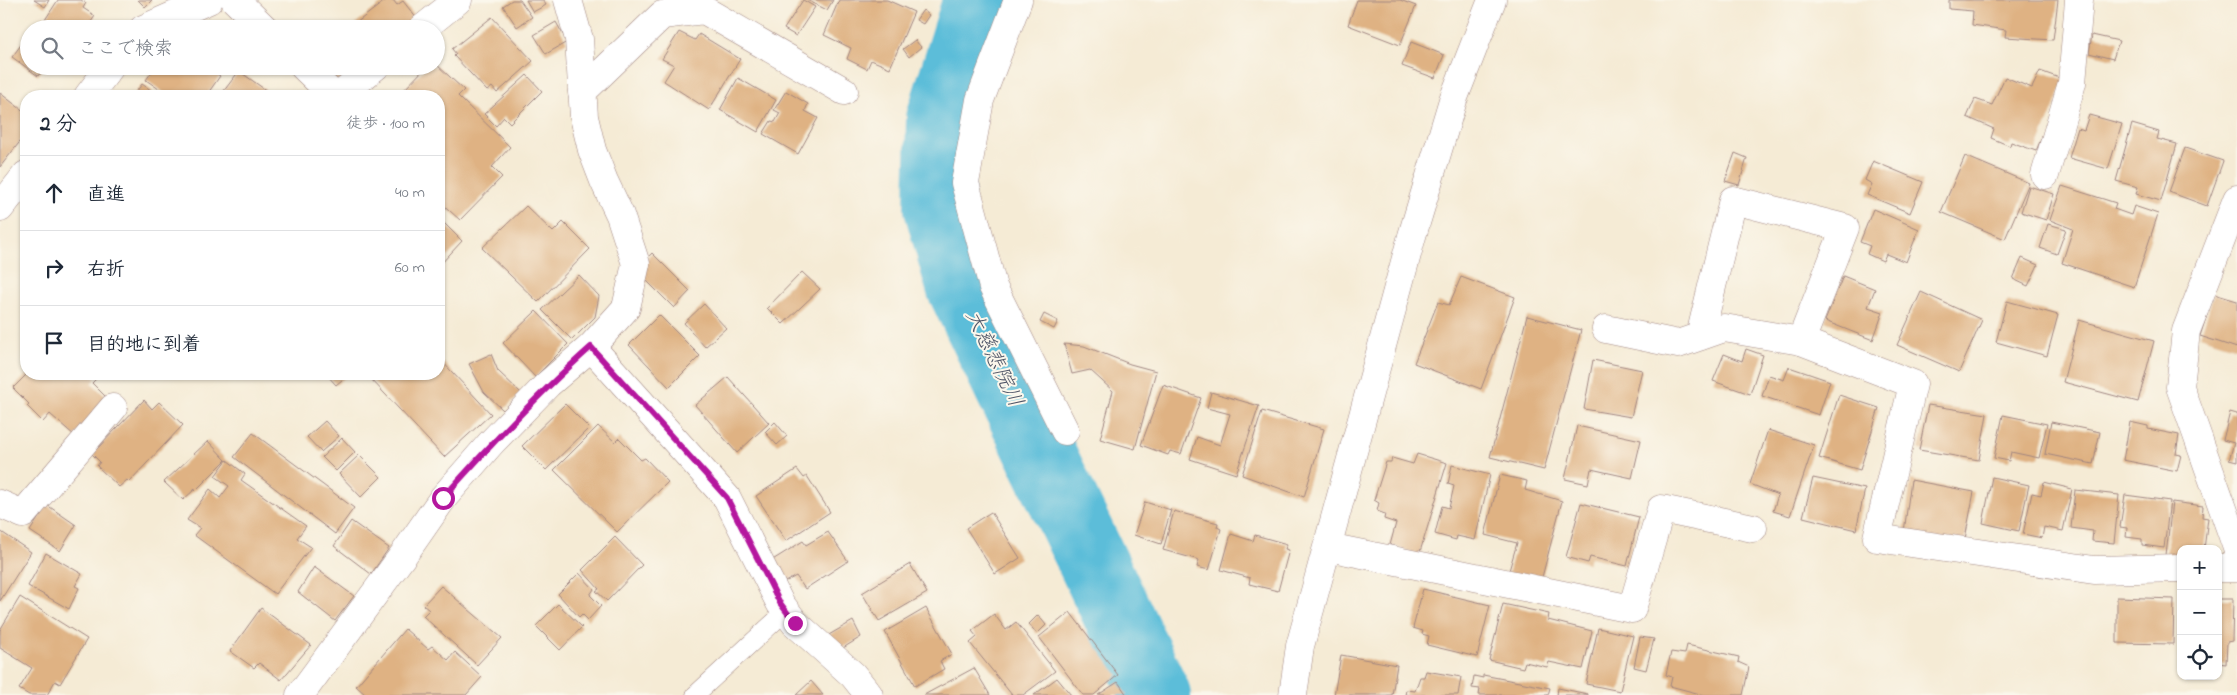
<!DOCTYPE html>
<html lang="ja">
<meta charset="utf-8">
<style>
:root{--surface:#fff;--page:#f6f6f7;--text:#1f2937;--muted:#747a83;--line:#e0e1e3}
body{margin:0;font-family:"Indie Flower","Klee One",sans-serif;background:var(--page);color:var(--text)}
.controls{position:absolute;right:15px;bottom:15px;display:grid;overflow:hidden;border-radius:10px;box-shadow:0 1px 4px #0004}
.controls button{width:45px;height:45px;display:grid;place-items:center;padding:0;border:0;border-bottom:1px solid var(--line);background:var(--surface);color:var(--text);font:25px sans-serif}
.stop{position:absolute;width:15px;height:15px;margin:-11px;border:4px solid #b5179e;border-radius:50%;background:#fff}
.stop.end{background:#b5179e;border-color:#fff;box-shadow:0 1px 5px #0008}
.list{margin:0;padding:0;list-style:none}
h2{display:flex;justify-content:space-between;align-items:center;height:65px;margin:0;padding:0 20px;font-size:21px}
h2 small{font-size:16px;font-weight:400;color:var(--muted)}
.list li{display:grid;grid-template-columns:32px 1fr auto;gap:15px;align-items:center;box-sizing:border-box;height:75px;padding:0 20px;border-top:1px solid var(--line)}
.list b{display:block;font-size:19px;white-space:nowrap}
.list em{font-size:16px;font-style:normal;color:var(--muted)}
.icon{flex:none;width:28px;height:28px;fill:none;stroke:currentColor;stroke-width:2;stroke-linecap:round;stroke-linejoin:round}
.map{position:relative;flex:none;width:2237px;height:695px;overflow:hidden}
.search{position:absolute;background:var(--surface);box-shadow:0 1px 4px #0004;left:20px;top:20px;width:425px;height:55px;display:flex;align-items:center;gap:12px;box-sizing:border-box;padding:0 18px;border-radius:28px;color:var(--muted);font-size:19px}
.panel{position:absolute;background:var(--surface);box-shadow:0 1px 4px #0004;left:20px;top:90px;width:425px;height:290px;border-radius:20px}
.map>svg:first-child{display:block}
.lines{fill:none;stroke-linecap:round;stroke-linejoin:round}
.river{stroke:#5bbdd9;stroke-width:70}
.building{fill:#dfb283}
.lane-casing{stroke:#a08580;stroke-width:19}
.street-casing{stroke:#a08580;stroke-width:29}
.secondary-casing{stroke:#a08580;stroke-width:29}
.lane{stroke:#fff;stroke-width:18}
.street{stroke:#fff;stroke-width:28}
.secondary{stroke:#fff;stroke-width:28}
.route{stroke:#b5179e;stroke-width:6}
.labels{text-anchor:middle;stroke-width:4;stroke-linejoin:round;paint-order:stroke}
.water-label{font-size:21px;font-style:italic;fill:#505668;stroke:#fbf7ec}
</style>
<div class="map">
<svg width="2237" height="695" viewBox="0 0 2237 695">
<rect width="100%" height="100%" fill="#fbf7ec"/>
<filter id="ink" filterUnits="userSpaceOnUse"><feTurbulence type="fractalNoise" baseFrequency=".02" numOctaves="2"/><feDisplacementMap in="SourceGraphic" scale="10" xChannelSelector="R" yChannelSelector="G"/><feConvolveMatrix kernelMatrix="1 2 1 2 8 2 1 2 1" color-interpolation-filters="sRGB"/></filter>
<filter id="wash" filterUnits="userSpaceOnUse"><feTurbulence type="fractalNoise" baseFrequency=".0096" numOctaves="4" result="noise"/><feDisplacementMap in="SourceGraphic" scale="20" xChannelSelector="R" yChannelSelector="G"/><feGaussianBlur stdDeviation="1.12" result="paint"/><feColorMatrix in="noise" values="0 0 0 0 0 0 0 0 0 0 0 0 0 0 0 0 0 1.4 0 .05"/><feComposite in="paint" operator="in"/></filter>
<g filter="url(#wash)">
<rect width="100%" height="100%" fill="#f5ebd5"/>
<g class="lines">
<!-- river -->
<path class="river" d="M978,0L941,119L939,208L961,286L1156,695"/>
</g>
<g id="blocks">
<!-- building -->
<g class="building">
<path d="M34,0H49L45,7Z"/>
<path d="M58,0H81L86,3L83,8L95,16L86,29H45L41,26Z"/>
<path d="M138,0H152L145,7Z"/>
<path d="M386,0H393L397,5L403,1L421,24L415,29H360L356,23Z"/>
<path d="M512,0H520L532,17L517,27L503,6Z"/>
<path d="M526,0H543L546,5L533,12Z"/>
<path d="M803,0L815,7L796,36L784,29Z"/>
<path d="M807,0H833L827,10Z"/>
<path d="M839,0H887L914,12L890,68L871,60L867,69L847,59L851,48L824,35Z"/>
<path d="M1357,0H1400L1416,6L1400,45L1348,25Z"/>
<path d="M1949,0H2058L2053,40L2005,37L2006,30L1972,25L1973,11L1949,9Z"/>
<path d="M923,10L929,15L923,24L916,20Z"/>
<path d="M492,17L533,61L497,93L492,87L487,91L454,56L456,54L452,49Z"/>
<path d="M556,22L567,42L546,54L534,35Z"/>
<path d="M679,32L695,40L699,34L740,59L709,110L664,81L674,65L662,59Z"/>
<path d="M29,34V66H45L38,76L12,57Z"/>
<path d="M2092,35L2119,41L2113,59L2089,53Z"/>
<path d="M915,40L921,47L909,57L903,49Z"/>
<path d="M1411,42L1444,55L1435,78L1402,66Z"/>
<path d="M436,64L464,90L458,96L510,147L492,167L502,177L460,220L439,201V96H401L402,92L427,66H436Z"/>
<path d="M156,66H207L220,76L206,96H169L146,80Z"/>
<path d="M320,66H361L339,87Z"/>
<path d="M239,71L274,96H220Z"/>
<path d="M2040,71L2065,80L2036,151L2011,142L2010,146L1991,138L1994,129L1967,117L1975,99L1992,105L2005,77L2032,88Z"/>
<path d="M527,75L542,91L510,123L504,117L496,126L484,114Z"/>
<path d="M738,78L776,100L758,132L720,110Z"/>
<path d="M142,84L152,91L148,96H133Z"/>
<path d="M786,91L808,104L805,111L818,118L798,154L763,134L771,121L775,122L780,113L774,110Z"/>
<path d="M0,93L26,113V134L0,167Z"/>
<path d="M2089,115L2122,124L2108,169L2069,158L2078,128L2084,130Z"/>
<path d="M2132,124L2159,132L2157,139L2177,144L2161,201L2136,194L2138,187L2116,181Z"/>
<path d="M2185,148L2223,161L2207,206L2169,192Z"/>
<path d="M1735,153L1747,158L1739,185L1725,181Z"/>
<path d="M1965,156L2029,183L2005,239L1941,212Z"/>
<path d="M1873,161L1923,182L1910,213L1867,195L1872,184L1865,180Z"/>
<path d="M2029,186L2054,194L2046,220L2021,212Z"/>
<path d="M2062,186L2116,203L2114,209L2131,215L2134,206L2158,214L2134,287L2062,263L2073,229L2050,220Z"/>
<path d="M526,206L553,232L563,222L590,249L538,302L482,248Z"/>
<path d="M1873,209L1919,229L1906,262L1886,254L1883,261L1867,254L1870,246L1860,242Z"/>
<path d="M441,220L462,241L439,266V222Z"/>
<path d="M2048,224L2066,229L2057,254L2040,248Z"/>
<path d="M652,253L690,291L674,308L636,270Z"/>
<path d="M2022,258L2038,265L2028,286L2013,279Z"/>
<path d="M802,272L820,289L783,324L767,308Z"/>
<path d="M579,275L599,296L595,317L572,340L542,310Z"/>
<path d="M1843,276L1875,289L1868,307L1883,312L1873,340L1825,321Z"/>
<path d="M1461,277L1515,297L1481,389L1414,363L1438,302L1449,305Z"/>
<path d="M1921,292L1982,320L1959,372L1897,345Z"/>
<path d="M2214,294L2237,301V348L2200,336Z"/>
<path d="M2007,301L2058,315L2047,356L1996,342Z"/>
<path d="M704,304L726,328L705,347L684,323Z"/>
<path d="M536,311L568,344L535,377L503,343Z"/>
<path d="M1044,314L1058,321L1054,329L1040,322Z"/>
<path d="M659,315L700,356L669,387L629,345Z"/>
<path d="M1527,316L1581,330L1544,470L1490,457Z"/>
<path d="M2079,320L2154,341L2138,402L2063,382Z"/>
<path d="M1064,344L1084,346L1130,364L1156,371L1135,449L1100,439L1113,391L1090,370L1072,374Z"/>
<path d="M1746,349L1763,355L1750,394L1713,381L1724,354L1742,361Z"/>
<path d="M491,354L498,371L521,393L503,410L484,392L469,364Z"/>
<path d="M439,358L491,414L444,457L370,378L374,374H439Z"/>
<path d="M1593,360L1642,370L1631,417L1584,409Z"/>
<path d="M1789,367L1830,381L1819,415L1762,396L1769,375L1784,380Z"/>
<path d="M27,374H90L96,379L92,383L109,400L75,436L50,414L43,422L27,406L29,404L13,388Z"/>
<path d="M326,374H349L336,385Z"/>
<path d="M728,377L769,423L737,453L695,405Z"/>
<path d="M1163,385L1201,398L1181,454L1170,451L1168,455L1141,445Z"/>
<path d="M1211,392L1259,406L1236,474L1190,459L1197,437L1220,445L1230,414L1207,408Z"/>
<path d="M1839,395L1879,408L1860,470L1819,458Z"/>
<path d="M144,400L152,409L159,402L183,425L129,482L127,480L119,487L97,466L100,462L92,454Z"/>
<path d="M565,404L589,428L546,470L522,446Z"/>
<path d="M1928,405L1987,414L1979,460L1919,450Z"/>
<path d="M1262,411L1324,429L1304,497L1242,475Z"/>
<path d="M2230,412L2237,414V462L2229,460L2234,443L2223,440Z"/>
<path d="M2003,415L2047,424L2039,458L2011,452L2009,461L1994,458Z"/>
<path d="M325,421L339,436L321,452L307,437Z"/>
<path d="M775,422L787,436L777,445L765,432Z"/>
<path d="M2051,422L2100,432L2093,464L2045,454Z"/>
<path d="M2130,422L2148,426V429L2179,435L2176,454L2181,455L2177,471L2123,460Z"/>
<path d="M598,426L615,442L619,438L641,460L645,458L668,482L617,532L554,470Z"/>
<path d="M1577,426L1641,440L1632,478L1591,469L1588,484L1565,479Z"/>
<path d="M1768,430L1814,445L1790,516L1773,511L1778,495L1750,484Z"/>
<path d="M253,433L354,508L335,534L234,457Z"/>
<path d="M342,438L355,452L336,471L322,457Z"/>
<path d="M208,441L226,460L195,491V489L183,500L164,482Z"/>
<path d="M1417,454L1447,463L1419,555L1390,545L1396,523L1384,519L1385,514L1377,511L1379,503L1374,500L1386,462H1391L1392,458L1413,464Z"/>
<path d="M359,455L381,477L361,497L339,474Z"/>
<path d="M227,460L245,474L241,480L306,526L297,538L311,547L275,594L194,535L200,528L187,520L210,489L220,498L229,486L215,476Z"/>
<path d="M1452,465L1490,475L1475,540L1457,536L1456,540L1435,534L1442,506L1449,508L1454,486L1448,484Z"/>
<path d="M797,469L804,478L807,476L830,512L786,541L756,496Z"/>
<path d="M1500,475L1527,481L1525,490L1562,501L1541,581L1508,574L1517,543L1485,535Z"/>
<path d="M1992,477L2029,485L2019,531L1983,523Z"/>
<path d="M1813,478L1865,489L1856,530L1803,517Z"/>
<path d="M1911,480L1974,492L1964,544L1904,532Z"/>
<path d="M2044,482L2072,489L2063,531L2044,527L2042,538L2023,534L2032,493L2041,495Z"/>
<path d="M2075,490L2119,495L2114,543L2092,541L2093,531L2071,528Z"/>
<path d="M2125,495L2170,501L2164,548L2142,545V539L2126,537L2127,528L2120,527Z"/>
<path d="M1145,502L1171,510L1161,544L1134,535Z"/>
<path d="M2172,502L2203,506L2202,517L2208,518L2204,549H2181V557L2166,555Z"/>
<path d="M1581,503L1639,517L1627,566L1590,557L1588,563L1566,557Z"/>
<path d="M47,505L76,525L60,551L30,531Z"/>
<path d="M1174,511L1218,523L1217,527L1221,529L1209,570L1197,567L1199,560L1163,550Z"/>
<path d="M991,512L1020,558L995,574L966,528Z"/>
<path d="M351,521L389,548L371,574L334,546Z"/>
<path d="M0,531L31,552L0,601Z"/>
<path d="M828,532L848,561L805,589L796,576L785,582L771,561L803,541L806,545Z"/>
<path d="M1231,534L1253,541L1255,535L1287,544L1285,549L1289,550L1278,591L1249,584L1250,578L1221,570Z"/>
<path d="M615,537L642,565L607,601L596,591L599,589L582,570Z"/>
<path d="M46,553L82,574L75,586L79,588L69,609L28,586Z"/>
<path d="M910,564L927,593L879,621L862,593Z"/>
<path d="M314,567L354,596L335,621L298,592Z"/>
<path d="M579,573L594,589L590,595L601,606L588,620L582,614L579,617L558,594Z"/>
<path d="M441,586L502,638L477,665L423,616L429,610L423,605Z"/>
<path d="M1423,589L1490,605L1477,657L1427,645L1429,636L1422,634L1423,631L1413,628Z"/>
<path d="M20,597L87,639L60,684L55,681L47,695H29L19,689L32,668L0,648V630Z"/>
<path d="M2117,597L2174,599L2173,644L2117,643Z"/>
<path d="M2218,599H2233L2232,641L2227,642L2226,664L2218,663Z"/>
<path d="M558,604L582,627L560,650L536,626Z"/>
<path d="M1503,604L1549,614L1548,620L1592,631L1583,669L1549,662L1547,667L1525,662L1523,668L1489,660Z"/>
<path d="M261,608L311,645L281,680L259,663L254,668L230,651Z"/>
<path d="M926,608L952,654L940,661L944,669L915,686L885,632Z"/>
<path d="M1070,612L1118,675L1094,695H1083L1039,637Z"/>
<path d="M994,614L1006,630L1016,622L1055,671L1023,695H1012L970,643L977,637L972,631Z"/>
<path d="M1038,615L1046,625L1037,634L1029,624Z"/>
<path d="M853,621L861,637L838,651L827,636Z"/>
<path d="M1598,628L1633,636L1620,691L1586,684Z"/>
<path d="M405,629L428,649L432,646L448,660L455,652L482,677L466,695H366L356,686Z"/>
<path d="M1640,637L1654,639L1646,670L1634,667Z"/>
<path d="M1687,645L1739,657L1738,662L1749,667L1743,695H1704L1670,686L1672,677L1666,675L1671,652L1685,654Z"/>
<path d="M1341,655L1397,665L1392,695H1334Z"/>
<path d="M974,668L990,695H924Z"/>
<path d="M1426,671L1461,677L1458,695H1405L1406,690L1415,691L1420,677H1424Z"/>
<path d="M1483,675L1550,688L1548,695H1479L1480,689L1472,688L1474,676L1483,678Z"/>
<path d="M1057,678L1071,695H1034Z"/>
<path d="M811,681L823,695H796Z"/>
<path d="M1118,682L1127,695H1098Z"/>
<path d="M1558,688L1588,694V695H1557Z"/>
</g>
</g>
</g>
<g filter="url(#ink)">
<use href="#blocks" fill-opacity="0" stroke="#a08580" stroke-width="1"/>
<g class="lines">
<!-- lane casing -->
<g class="lane-casing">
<path id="lane" d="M695,695L786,611"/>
</g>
<!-- street casing -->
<g class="street-casing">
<g id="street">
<path d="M235,0L265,29"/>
<path d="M1018,0L980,100L965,183L993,287L1065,431"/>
<path d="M143,29L209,0"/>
<path d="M422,29L458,0"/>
<path d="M303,66L334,96"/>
<path d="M582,92L662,15L704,10L844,91"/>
<path d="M88,96L111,66"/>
<path d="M339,96L376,66"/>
<path d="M2045,175L2072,83L2079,0"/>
<path d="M2237,199L2186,331L2180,387L2237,548"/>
<path d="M0,208L26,175"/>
<path d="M1606,329L1678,344L1724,328L1801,341L1913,384L1877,538L2094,570L2181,568"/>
<path d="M1700,336L1733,200L1845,228L1801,341"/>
<path d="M591,347L727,498L780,603L795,623L853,675L869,695"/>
<path d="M0,504L23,514L113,408"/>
<path d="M1328,547L1632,609L1661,509L1753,528"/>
<path d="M2218,568H2237"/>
<path d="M300,695L404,554L443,498L491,443L548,384L591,347L626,308L636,264L620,215L604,181L592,150L584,117L579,39L568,0"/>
</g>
</g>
<!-- secondary casing -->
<g class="secondary-casing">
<path id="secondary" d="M1293,695L1300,646L1412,236L1453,100L1492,0"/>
</g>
<!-- lane -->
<use href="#lane" class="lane"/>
<!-- street -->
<use href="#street" class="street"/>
<!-- secondary -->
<use href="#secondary" class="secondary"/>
</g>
</g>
<g class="lines" filter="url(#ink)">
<!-- route -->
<path class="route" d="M443,498C490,445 538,394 591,347L727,498L780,603L795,623"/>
</g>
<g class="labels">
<!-- water labels -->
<g class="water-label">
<text transform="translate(995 358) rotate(64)" y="7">大慈悲院川</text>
</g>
</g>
</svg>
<div class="controls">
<button>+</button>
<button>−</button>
<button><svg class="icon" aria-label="locate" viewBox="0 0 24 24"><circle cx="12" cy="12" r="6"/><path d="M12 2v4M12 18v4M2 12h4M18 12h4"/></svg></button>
</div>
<div class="stop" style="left:443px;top:498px"></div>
<div class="stop end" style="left:795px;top:623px"></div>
<div class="search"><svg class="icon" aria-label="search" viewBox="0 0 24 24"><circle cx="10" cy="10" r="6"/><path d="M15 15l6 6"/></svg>ここで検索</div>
<section class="panel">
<h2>2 分<small>徒歩 · 100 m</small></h2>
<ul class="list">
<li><svg class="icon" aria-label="ahead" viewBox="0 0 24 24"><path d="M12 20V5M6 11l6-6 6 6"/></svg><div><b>直進</b></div><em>40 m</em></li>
<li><svg class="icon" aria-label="right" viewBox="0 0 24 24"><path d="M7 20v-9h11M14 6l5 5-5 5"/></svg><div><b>右折</b></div><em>60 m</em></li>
<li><svg class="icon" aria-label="arrive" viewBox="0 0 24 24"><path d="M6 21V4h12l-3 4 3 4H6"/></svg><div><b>目的地に到着</b></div></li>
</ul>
</section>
</div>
